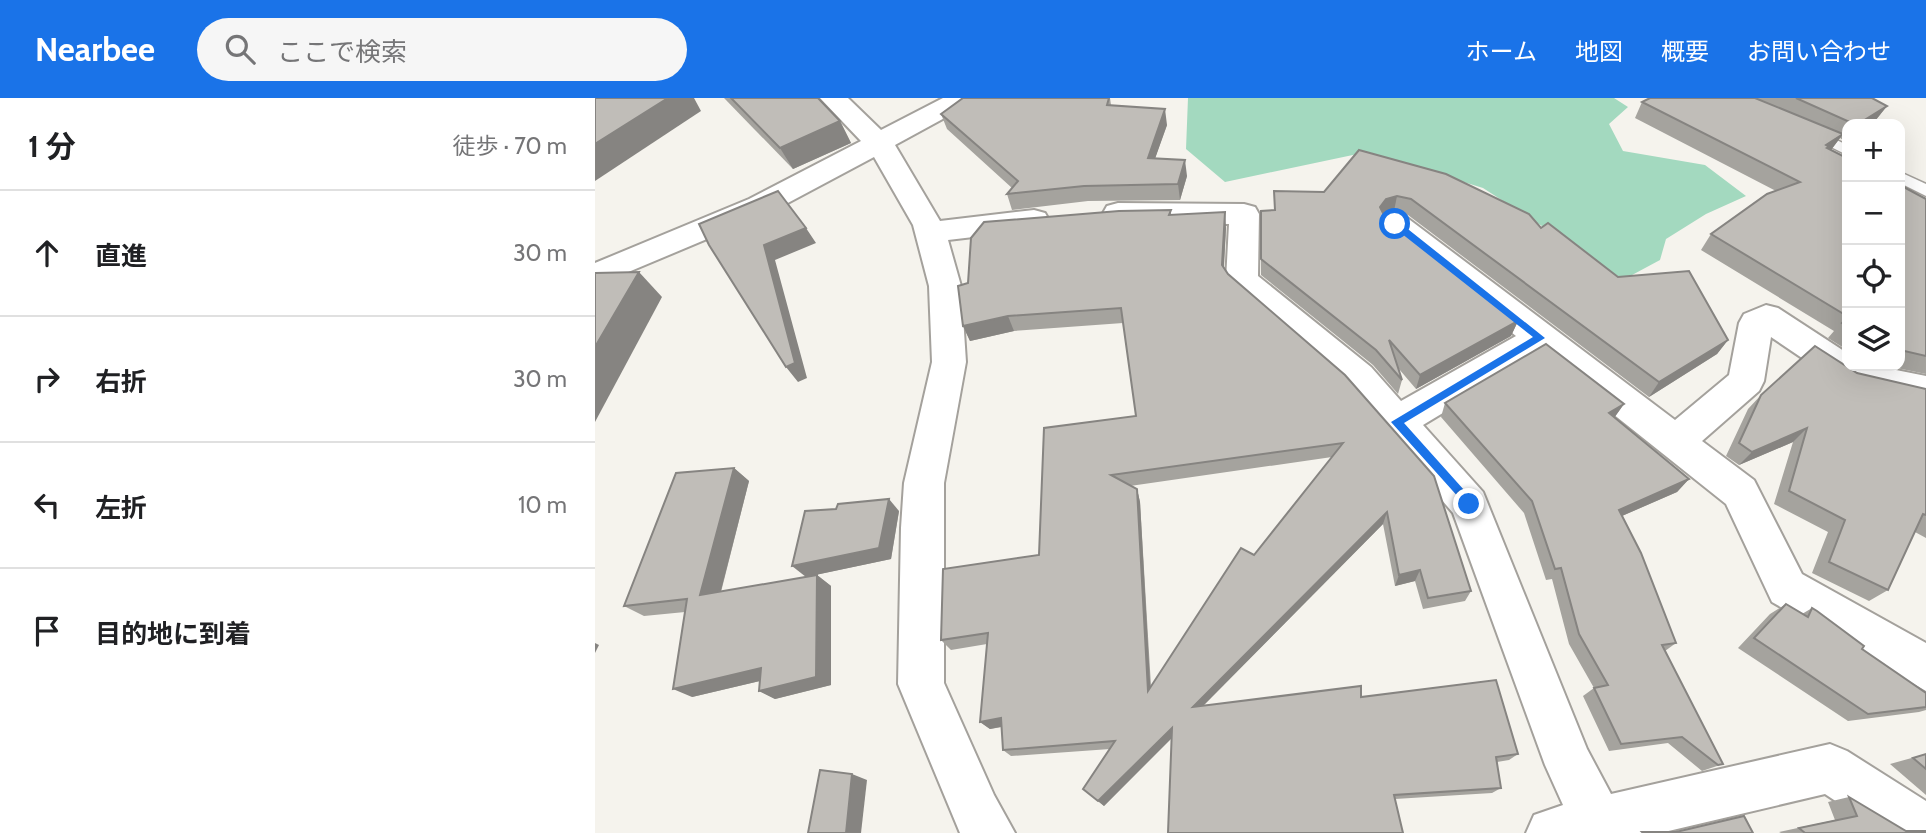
<!DOCTYPE html>
<html lang="ja">
<meta charset="utf-8">
<style>
:root{--surface:#fff;--page:#f6f6f6;--text:#202124;--muted:#757577;--line:#e0e0e0;--accent:#1a73e8}
body{margin:0;font-family:Cabin,"Noto Sans JP",sans-serif;background:var(--page);color:var(--text)}
.controls{position:absolute;right:21px;top:21px;display:grid;overflow:hidden;border-radius:14px;box-shadow:0 7px 28px #0002}
.controls button{width:63px;height:63px;display:grid;place-items:center;padding:0;border:0;border-bottom:2px solid var(--line);background:var(--surface);color:var(--text);font:35px sans-serif}
.stop{position:absolute;width:21px;height:21px;margin:-16px;border:5px solid #1a73e8;border-radius:50%;background:#fff}
.stop.end{background:#1a73e8;border-color:#fff;box-shadow:0 2px 7px #0008}
.list{margin:0;padding:0;list-style:none}
h2{display:flex;justify-content:space-between;align-items:center;height:91px;margin:0;padding:0 28px;font-size:30px}
h2 small{font-size:23px;font-weight:400;color:var(--muted)}
.list li{display:grid;grid-template-columns:46px 1fr auto;gap:21px;align-items:center;box-sizing:border-box;height:126px;padding:0 28px;border-top:2px solid var(--line)}
.list b{display:block;font-size:26px;white-space:nowrap}
.list em{font-size:23px;font-style:normal;color:var(--muted)}
.icon{flex:none;width:38px;height:38px;fill:none;stroke:currentColor;stroke-width:2;stroke-linecap:round;stroke-linejoin:round}
.map{position:relative;flex:none;width:1331px;height:735px;overflow:hidden}
header{display:flex;align-items:center;gap:42px;box-sizing:border-box;height:98px;padding:0 35px;background:var(--accent);color:#fff}
header strong{font-size:33px}
nav{display:flex;gap:38px;margin-inline-start:auto;font-size:24px}
.search{width:490px;height:63px;background:var(--page);display:flex;align-items:center;gap:18px;box-sizing:border-box;padding:0 24px;border-radius:38px;color:var(--muted);font-size:26px}
main{display:flex}
aside{flex:1;background:var(--surface)}
.map>svg:first-child{display:block}
.green{fill:#a3d9bf}
.lines{fill:none;stroke-linecap:round;stroke-linejoin:round}
.lane-casing{stroke:#a4a19c;stroke-width:3}
.street-casing{stroke:#a4a19c;stroke-width:4}
.lane{fill:#fff;fill-rule:evenodd}
.street{fill:#fff;fill-rule:evenodd}
.wall{fill:#a5a39e;fill-rule:evenodd}
.shaded-wall{fill:#868481}
.building{fill:#c0bdb8;stroke:#868481;stroke-width:2;fill-rule:evenodd}
.route{fill:#1a73e8}
</style>
<header>
<strong>Nearbee</strong>
<div class="search"><svg class="icon" aria-label="search" viewBox="0 0 24 24"><circle cx="10" cy="10" r="6"/><path d="M15 15l6 6"/></svg>ここで検索</div>
<nav><a>ホーム</a><a>地図</a><a>概要</a><a>お問い合わせ</a></nav>
</header>
<main>
<aside>
<h2>1 分<small>徒歩 · 70 m</small></h2>
<ul class="list">
<li><svg class="icon" aria-label="ahead" viewBox="0 0 24 24"><path d="M12 20V5M6 11l6-6 6 6"/></svg><div><b>直進</b></div><em>30 m</em></li>
<li><svg class="icon" aria-label="right" viewBox="0 0 24 24"><path d="M7 20v-9h11M14 6l5 5-5 5"/></svg><div><b>右折</b></div><em>30 m</em></li>
<li><svg class="icon" aria-label="left" viewBox="0 0 24 24"><path d="M17 20v-9H6M10 6l-5 5 5 5"/></svg><div><b>左折</b></div><em>10 m</em></li>
<li><svg class="icon" aria-label="arrive" viewBox="0 0 24 24"><path d="M6 21V4h12l-3 4 3 4H6"/></svg><div><b>目的地に到着</b></div></li>
</ul>
</aside>
<div class="map">
<svg width="1331" height="735" viewBox="0 0 1331 735">
<rect width="100%" height="100%" fill="#f5f3ed"/>
<!-- green -->
<path class="green" d="M593,0H1019L1033,9L1014,26L1028,53L1110,67L1151,98L1111,116L1071,141L1065,162L1024,184L989,155L888,90L772,54L630,84L591,51Z"/>
<g class="lines">
<!-- lane casing -->
<g class="lane-casing">
<g id="lane">
<path d="M1217,30L1252,47V57L1212,37V31Z"/>
<path d="M1305,74L1331,86V98L1305,85Z"/>
</g>
</g>
<!-- street casing -->
<g class="street-casing">
<g id="street">
<path d="M225,0H253L286,32L348,0H381L377,5L300,47L345,123L439,112L450,115L454,122L450,129L439,132L353,142L366,188L371,264L349,385V585L399,697L420,735H365L303,586L306,430L309,385L337,264L334,188L318,127L279,59L174,115L0,188V165L154,101L266,43Z"/>
<path d="M523,105L649,106L660,109L664,116L663,178L776,269L806,303L921,238L789,133L785,126L789,119L800,116L811,119L1080,322L1134,277L1144,225L1149,216L1171,207L1183,210L1252,255V268H1281L1331,278V306L1247,287L1176,239L1169,283L1164,293L1107,343L1159,382L1207,476L1331,545V593L1177,504L1131,406L944,257L828,327L888,394L992,651L1016,696L1235,646L1252,653L1331,703V735H1289L1230,696L1065,735H931L939,717L968,707L950,667L858,415L750,289L636,190L631,182L634,126L523,125L512,122L508,115L512,108Z"/>
</g>
</g>
<!-- lane -->
<use href="#lane" class="lane"/>
<!-- street -->
<use href="#street" class="street"/>
</g>
<!-- wall -->
<g class="wall">
<path d="M129,0H223L245,23L256,45L198,71Z"/>
<path d="M515,0L516,7L572,27L560,60L592,78L585,102L493,103L417,112L412,96L417,90L352,31L346,16Z"/>
<path d="M1055,0H1277L1292,8L1280,23L1276,26H1252V42L1250,43L1245,40L1236,52L1252,60V252L1233,240L1239,233L1106,152L1116,136L1181,93L1040,20L1047,4Z"/>
<path d="M764,52L946,130L1023,179L1133,242L1122,256L1054,299L813,117L799,113L789,116L790,119L923,223L916,238L821,291L804,271L807,282L803,296L778,267L666,177V113L679,112V93L729,94Z"/>
<path d="M1305,87L1331,101V276L1292,268H1305Z"/>
<path d="M576,112V117L631,130L629,169L633,176L876,493L870,503L828,511L820,483L800,488L788,426L609,607L766,599L923,656L914,662L902,664L906,690L897,695L800,701L576,640L509,708L488,691L515,651L416,658L408,652L407,629L395,631L385,624L392,546L356,552L346,542L444,457L541,318L528,225L419,233L375,243L368,228L373,185ZM737,359L659,457L556,588L545,404L542,391L535,388Z"/>
<path d="M1262,275L1331,291V440L1320,434L1293,492L1274,503L1217,475L1233,434L1179,406L1198,344L1144,367L1131,358L1153,311L1166,297Z"/>
<path d="M850,305L1029,306L1019,320L1094,381L1082,394L1027,418L1081,545L1070,553L1128,666L1107,673L1073,645L1014,653L988,598L999,590L974,546L957,481L951,482L929,415L846,319Z"/>
<path d="M139,370L154,383L126,494L211,479L304,413L296,461L215,478L222,477L236,488V587L180,601L164,593L165,583L97,599L90,514L49,518L29,508Z"/>
<path d="M1191,506L1207,516L1217,510L1267,551L1331,595V612L1324,614L1253,623L1143,550L1175,516Z"/>
<path d="M1331,656V697L1295,666Z"/>
<path d="M1254,699L1311,733L1331,735H1186L1184,734L1240,722L1233,704Z"/>
</g>
<!-- shaded-wall -->
<g class="shaded-wall">
<path d="M73,0H99L106,13L0,83V46Z"/>
<path d="M1292,8L1280,23L1276,26H1263Z"/>
<path d="M570,11L572,27L555,75L553,60Z"/>
<path d="M245,23L256,45L198,71L185,50Z"/>
<path d="M1248,36L1236,52L1223,64L1231,47Z"/>
<path d="M590,62L592,78L585,102L583,86Z"/>
<path d="M802,98L799,113L788,116L785,109L791,101Z"/>
<path d="M630,114L631,130L628,182L627,167Z"/>
<path d="M211,130L221,145L180,162L212,280L203,284L191,269L169,147Z"/>
<path d="M44,174L67,199L0,324V249Z"/>
<path d="M413,218L419,233L375,243L368,228Z"/>
<path d="M923,223L916,238L821,291L825,277Z"/>
<path d="M1133,242L1122,256L1054,299L1064,284Z"/>
<path d="M1029,306L1019,320L1014,315Z"/>
<path d="M1212,330L1198,344L1144,367L1157,354Z"/>
<path d="M139,370L154,383L122,508L105,497Z"/>
<path d="M1094,381L1082,394L1013,424L1024,412Z"/>
<path d="M542,391L545,404L556,601L553,593Z"/>
<path d="M294,401L304,413L296,461L211,479L197,468Z"/>
<path d="M792,414L788,426L600,616L598,609Z"/>
<path d="M825,472L820,483L800,488L804,477Z"/>
<path d="M222,477L236,488V587L180,601L164,593Z"/>
<path d="M0,545L4,547L0,555Z"/>
<path d="M166,570L182,579L97,599L78,591Z"/>
<path d="M406,620L415,627L395,631L385,624Z"/>
<path d="M577,630L580,637L509,708L503,703Z"/>
<path d="M257,676L272,682L266,735H251Z"/>
</g>
<!-- building -->
<g class="building">
<path d="M0,0H73L0,46Z"/>
<path d="M136,0H223L245,23L185,50Z"/>
<path d="M368,0H514L512,7L570,11L553,60L590,62L583,86L489,88L412,96L423,83L346,16Z"/>
<path d="M1055,0H1160L1248,36L1231,47L1234,49L1232,50L1252,60V218L1116,136L1172,96L1205,84L1047,4Z"/>
<path d="M1201,0H1277L1292,8L1263,26H1259Z"/>
<path d="M764,52L851,76L934,116L946,130L953,125L1023,179L1094,173L1133,242L1064,284L816,101L802,98L791,101L785,109L790,119L923,223L825,277L794,242L807,282L781,252L666,161V113L680,112L679,93L729,94Z"/>
<path d="M1305,87L1331,101V258L1305,252Z"/>
<path d="M183,93L211,130L169,147L200,265L191,269L114,147L104,126Z"/>
<path d="M576,112L574,117L630,114L627,167L633,176L750,277L839,378L876,493L833,500L825,472L804,477L792,414L598,609L766,588V599L901,582L923,656L901,659L906,690L799,697L808,735H573L577,630L503,703L488,691L520,643L408,652L406,620L385,624L393,535L346,542L348,471L444,457L449,330L541,318L526,210L413,218L368,228L363,188L373,185L376,140L389,124L524,113ZM748,345L659,457L646,450L553,593L542,391L516,377Z"/>
<path d="M44,174L0,249V175Z"/>
<path d="M1252,220V228L1247,225Z"/>
<path d="M951,246L1029,306L1014,315L1094,381L1024,412L1046,455L1081,545L1067,547L1128,666L1123,667L1087,639L1026,646L999,590L1013,587L984,536L966,470L960,471L937,403L850,305Z"/>
<path d="M1220,248L1262,275L1331,291V417L1328,416L1293,492L1234,464L1250,422L1194,393L1212,330L1157,354L1144,345L1166,297Z"/>
<path d="M139,370L105,497L222,477L221,579L164,593L166,570L78,591L92,501L29,508L81,375Z"/>
<path d="M294,401L284,450L197,468L210,413L241,411L243,406Z"/>
<path d="M1191,506L1213,519L1217,510L1222,513L1269,548L1267,551L1331,595V609L1273,616L1159,540Z"/>
<path d="M1331,656V671L1318,660Z"/>
<path d="M225,672L257,676L251,735H213Z"/>
<path d="M1254,699L1311,733H1331V735H1210L1204,730L1262,718Z"/>
<path d="M1149,718L1158,735H1048L1047,734H1081Z"/>
</g>
<!-- route -->
<path class="route" d="M797,124H804L950,240L809,325L878,402V409L874,411L796,324L938,239L797,128Z"/>
</svg>
<div class="controls">
<button>+</button>
<button>−</button>
<button><svg class="icon" aria-label="locate" viewBox="0 0 24 24"><circle cx="12" cy="12" r="6"/><path d="M12 2v4M12 18v4M2 12h4M18 12h4"/></svg></button>
<button><svg class="icon" aria-label="layers" viewBox="0 0 24 24"><path d="M12 4l9 5-9 5-9-5zM3 14l9 5 9-5"/></svg></button>
</div>
<div class="stop" style="left:800px;top:126px"></div>
<div class="stop end" style="left:874px;top:406px"></div>
</div>
</main>
